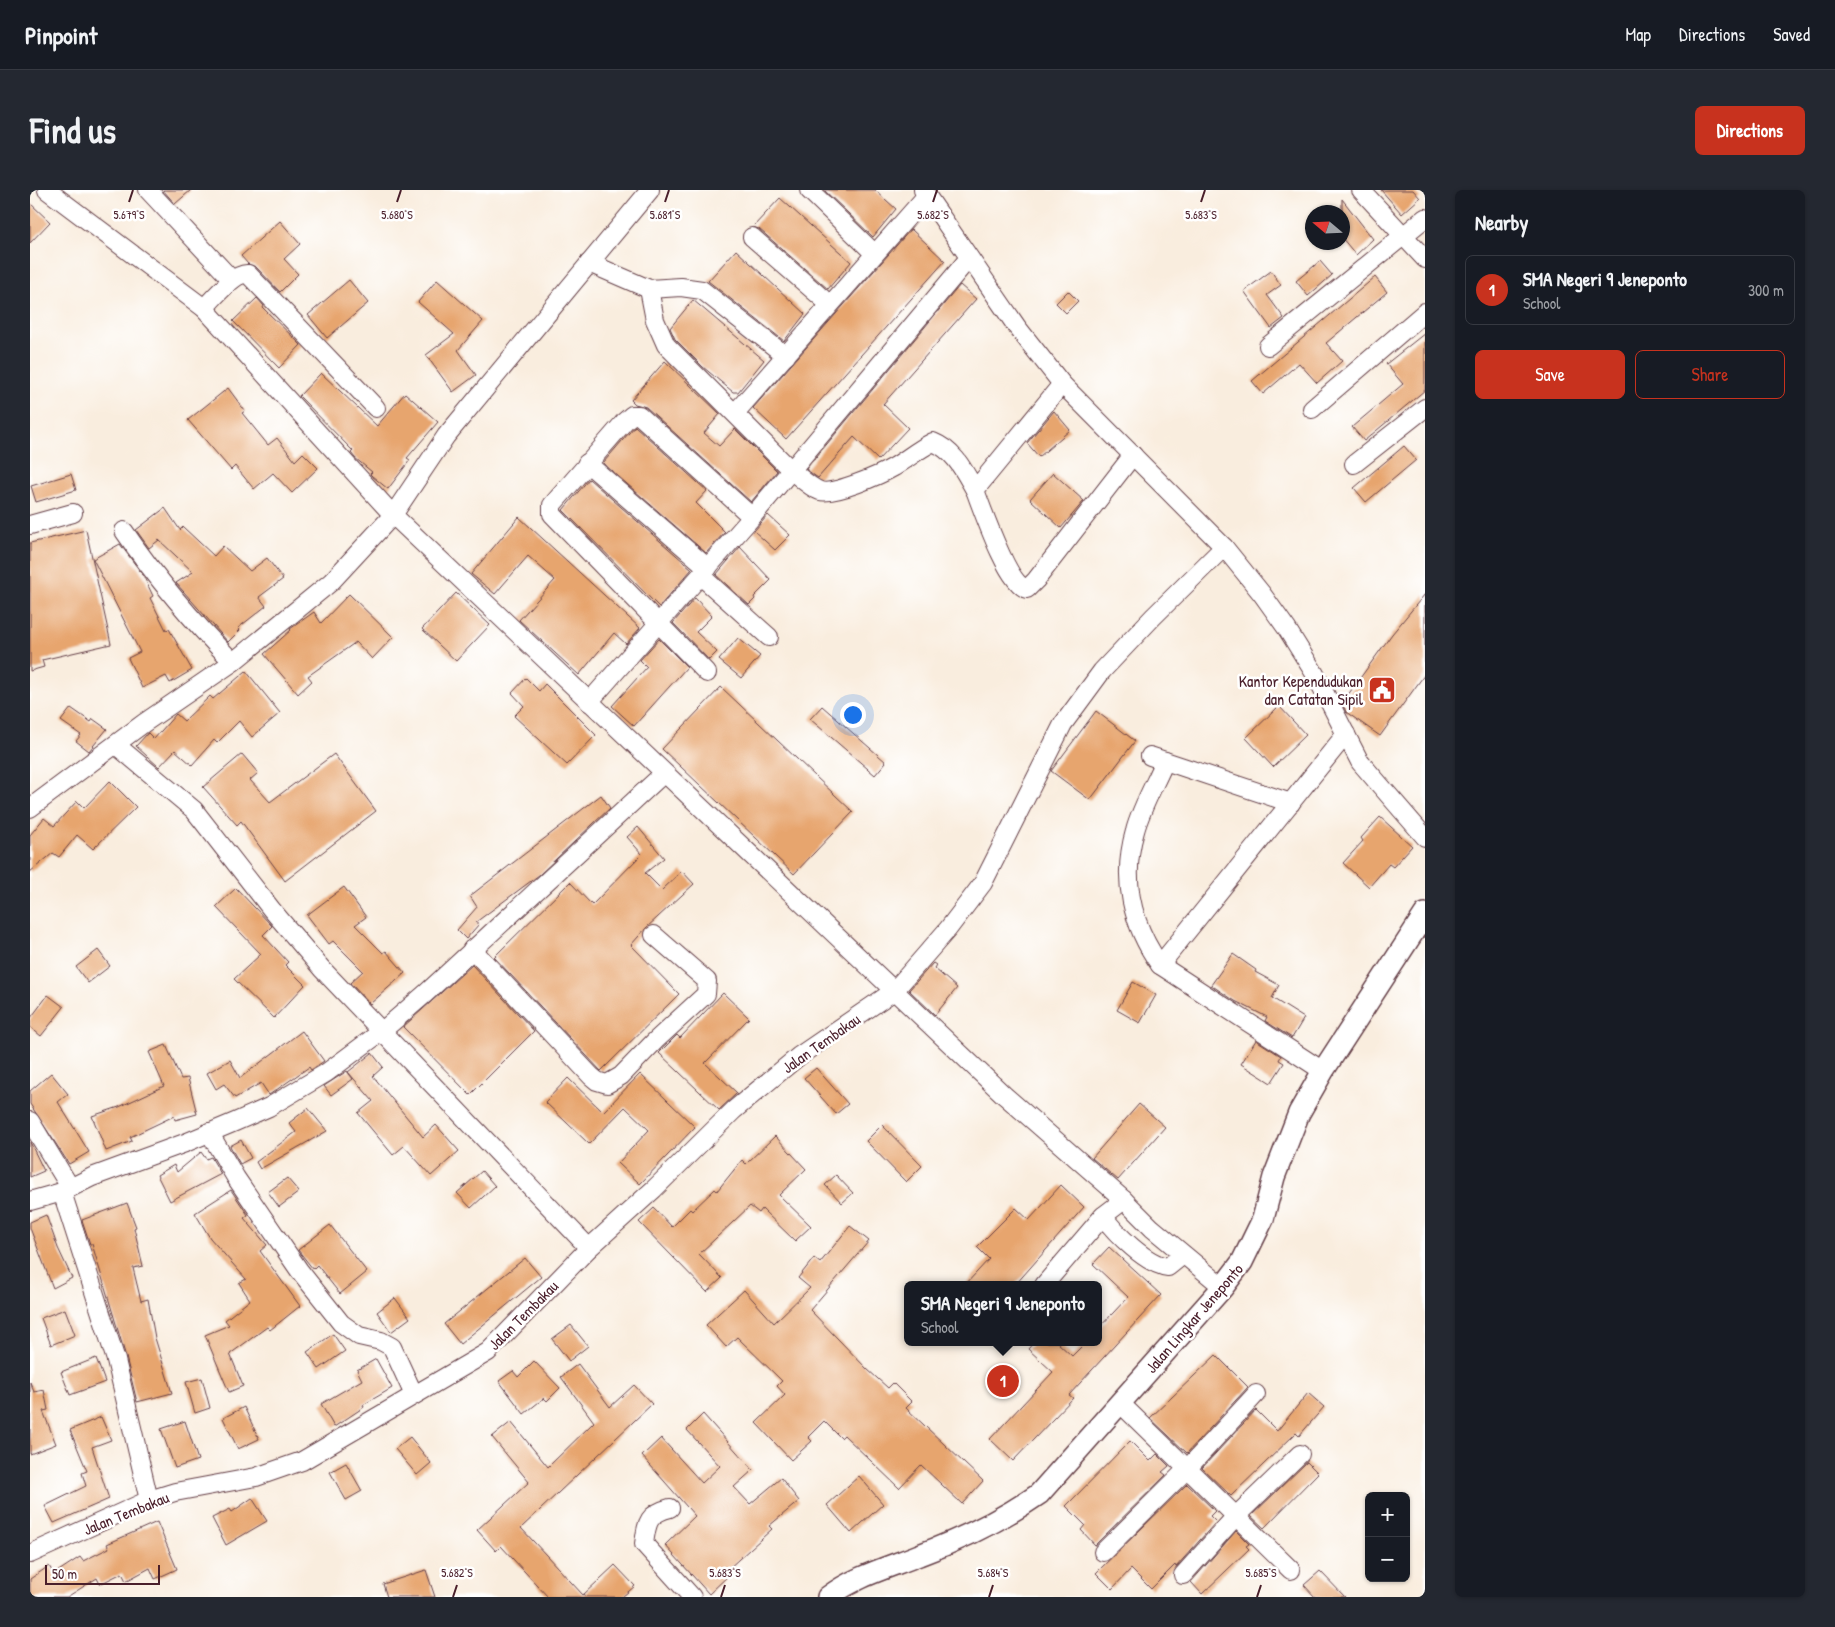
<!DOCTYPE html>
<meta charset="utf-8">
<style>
:root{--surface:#171b24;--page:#242831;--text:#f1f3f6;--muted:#9ea1a6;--line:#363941;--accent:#c8321e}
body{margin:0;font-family:"Patrick Hand",sans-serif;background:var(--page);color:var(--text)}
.controls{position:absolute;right:15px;bottom:15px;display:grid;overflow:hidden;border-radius:8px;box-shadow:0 1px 4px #0004}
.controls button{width:45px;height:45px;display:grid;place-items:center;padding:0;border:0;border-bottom:1px solid var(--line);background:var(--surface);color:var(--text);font:25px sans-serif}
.compass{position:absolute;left:1275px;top:15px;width:45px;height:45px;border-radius:50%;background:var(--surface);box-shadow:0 1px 4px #0004;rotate:289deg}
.scale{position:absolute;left:15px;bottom:12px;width:115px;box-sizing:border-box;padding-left:5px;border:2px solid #4a1f2b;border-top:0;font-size:14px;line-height:18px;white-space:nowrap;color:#4a1f2b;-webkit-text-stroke:4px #fff;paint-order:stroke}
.you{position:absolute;left:822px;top:524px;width:18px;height:18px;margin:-12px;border:4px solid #fff;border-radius:50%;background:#1a73e8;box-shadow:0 0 0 8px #1a73e833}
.badge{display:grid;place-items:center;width:32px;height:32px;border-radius:50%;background:var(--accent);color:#fff;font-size:16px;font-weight:700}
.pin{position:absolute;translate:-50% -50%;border:2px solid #fff;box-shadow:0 1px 5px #0006}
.popup{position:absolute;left:874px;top:1091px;width:198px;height:65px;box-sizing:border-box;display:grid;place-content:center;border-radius:8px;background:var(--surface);filter:drop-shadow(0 1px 4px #0005);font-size:16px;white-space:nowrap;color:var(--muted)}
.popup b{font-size:19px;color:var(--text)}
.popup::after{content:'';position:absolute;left:50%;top:100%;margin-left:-10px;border:10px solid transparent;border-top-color:var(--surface)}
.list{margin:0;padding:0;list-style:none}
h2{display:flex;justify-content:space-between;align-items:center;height:65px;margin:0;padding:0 20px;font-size:21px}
h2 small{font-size:16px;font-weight:400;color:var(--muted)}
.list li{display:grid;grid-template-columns:32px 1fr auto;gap:15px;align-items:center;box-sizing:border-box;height:70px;margin:0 10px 10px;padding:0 10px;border:1px solid var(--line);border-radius:8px}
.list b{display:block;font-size:19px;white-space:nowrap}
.list p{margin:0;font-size:16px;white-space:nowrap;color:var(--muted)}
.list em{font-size:16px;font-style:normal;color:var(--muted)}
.actions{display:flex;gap:10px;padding:15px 20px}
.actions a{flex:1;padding:11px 0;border:1px solid var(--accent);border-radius:8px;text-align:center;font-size:18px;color:var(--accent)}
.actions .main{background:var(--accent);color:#fff}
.map{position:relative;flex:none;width:1395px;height:1407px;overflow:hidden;border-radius:8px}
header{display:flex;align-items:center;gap:30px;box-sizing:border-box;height:70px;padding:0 25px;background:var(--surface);border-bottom:1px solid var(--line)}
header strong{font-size:24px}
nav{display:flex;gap:28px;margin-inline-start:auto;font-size:18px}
.intro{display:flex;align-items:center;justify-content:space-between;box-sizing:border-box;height:120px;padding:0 30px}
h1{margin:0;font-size:35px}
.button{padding:12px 22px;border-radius:8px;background:var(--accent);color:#fff;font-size:18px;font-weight:700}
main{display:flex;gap:30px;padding:0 30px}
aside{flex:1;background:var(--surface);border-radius:8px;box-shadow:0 1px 4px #0004}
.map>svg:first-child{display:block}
.building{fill:#e7a56e}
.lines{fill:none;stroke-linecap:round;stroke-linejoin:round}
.minor-casing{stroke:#643e46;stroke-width:20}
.major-casing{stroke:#643e46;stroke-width:24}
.minor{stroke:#fff;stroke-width:18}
.major{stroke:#fff;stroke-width:21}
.ticks{fill:none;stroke:#4a1f2b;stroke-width:2}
.labels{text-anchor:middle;stroke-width:5;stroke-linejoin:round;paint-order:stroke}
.poi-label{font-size:16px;fill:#4a1f2b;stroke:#fff;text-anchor:end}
.street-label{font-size:16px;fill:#4a1f2b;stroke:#fff}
.ticks-label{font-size:12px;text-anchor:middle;fill:#4a1f2b;stroke:#fff;stroke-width:5;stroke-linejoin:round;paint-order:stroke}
</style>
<header>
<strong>Pinpoint</strong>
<nav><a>Map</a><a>Directions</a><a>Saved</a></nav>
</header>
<div class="intro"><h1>Find us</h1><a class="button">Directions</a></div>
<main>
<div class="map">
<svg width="1395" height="1407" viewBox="0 0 1395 1407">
<rect width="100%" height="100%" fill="#fff"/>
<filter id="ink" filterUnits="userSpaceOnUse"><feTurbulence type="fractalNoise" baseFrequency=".02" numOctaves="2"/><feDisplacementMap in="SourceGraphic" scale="10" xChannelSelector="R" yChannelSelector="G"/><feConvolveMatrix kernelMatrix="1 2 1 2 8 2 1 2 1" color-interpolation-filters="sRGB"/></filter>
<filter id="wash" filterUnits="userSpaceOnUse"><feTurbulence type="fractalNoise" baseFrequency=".0096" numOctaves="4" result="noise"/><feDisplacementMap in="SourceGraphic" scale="20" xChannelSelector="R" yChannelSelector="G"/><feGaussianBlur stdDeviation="1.12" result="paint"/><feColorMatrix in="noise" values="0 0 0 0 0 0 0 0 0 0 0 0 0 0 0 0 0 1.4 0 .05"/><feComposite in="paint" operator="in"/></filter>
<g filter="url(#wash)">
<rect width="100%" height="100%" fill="#f9edde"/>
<g id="blocks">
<!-- building -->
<g class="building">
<path d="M133,0H161L145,14Z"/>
<path d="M794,0H845L866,19L843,47Z"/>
<path d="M1351,0H1383L1390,8L1372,24Z"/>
<path d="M750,8L821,72L798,99L729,39L723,37Z"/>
<path d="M1312,9L1343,49L1326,65L1312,48Z"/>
<path d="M0,13L20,32L0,53Z"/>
<path d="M250,31L270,54L254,69L268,84L250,102L226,77L218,74L211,66Z"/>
<path d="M881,39L915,71L756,249L723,218Z"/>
<path d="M706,60L775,124L754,151L678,91Z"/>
<path d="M1290,71L1302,85L1278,106L1266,91Z"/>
<path d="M1241,81L1251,95L1237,105L1254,128L1241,138L1214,101Z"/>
<path d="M1345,87L1357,102L1296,153L1312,171L1287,193L1269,173L1233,204L1222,191Z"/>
<path d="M319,90L338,113L297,148L278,125Z"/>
<path d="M407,90L453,131L428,160L446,185L423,202L396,165L424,144L388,112Z"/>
<path d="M930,95L946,109L853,214L878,238L848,270L824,247L788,288L785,286L776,279Z"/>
<path d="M1038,101L1048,111L1036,123L1026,113Z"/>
<path d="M227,108L234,116L233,118L271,155L249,178L203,131Z"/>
<path d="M663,110L734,170L708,202H703L673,177L645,149L640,138Z"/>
<path d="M1395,143V200L1334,251L1322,237L1373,194L1356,174Z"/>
<path d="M635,171L690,224L674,243L689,256L705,239L747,281L721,312L616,217L605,214L601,210Z"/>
<path d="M291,183L347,236L375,203L408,232L377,268L380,270L358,299L342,286L340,284L342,282L325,268L321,263L323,261L269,206Z"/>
<path d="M198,198L215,221L212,223L238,255L247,248L265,271L273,263L288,278L262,303L243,283L224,299L205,276L201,280L158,230Z"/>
<path d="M1024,221L1040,240L1009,267L997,253Z"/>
<path d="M605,236L677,301L666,313L695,342L676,363L573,273Z"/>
<path d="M1374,256L1386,270L1336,312L1324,298Z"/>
<path d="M1023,283L1054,311L1031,338L1000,309Z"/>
<path d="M41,284L46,300L6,312L1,296Z"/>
<path d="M559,289L662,379L629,417L533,320Z"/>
<path d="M135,318L150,340L153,337L184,366L193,356L220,381L237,368L253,389L229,407L236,416L208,438L210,440L198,452L146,393L163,382L129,350L119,358L106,340Z"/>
<path d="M738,325L760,345L745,360L724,341Z"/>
<path d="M489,327L610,438L596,454L584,443L549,485L489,430L525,390L498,366L465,404L441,384Z"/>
<path d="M56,340L81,454L12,470L14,477L0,481V353Z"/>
<path d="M90,354L113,385L123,406L120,408L136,440L139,439L162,480L140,493L136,486L112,498L98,468L110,462L63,369Z"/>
<path d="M710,357L741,390L724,407L725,409L719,415L686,385Z"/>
<path d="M426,403L460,435L426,471L392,439Z"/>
<path d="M319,404L363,447L342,469L326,452L278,486L282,491L268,504L234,464L261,440L260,439L284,422L291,433Z"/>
<path d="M1395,404V484L1350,546L1316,522L1312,513L1362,444Z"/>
<path d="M665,408L682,426L666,442L687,462L679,470L643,433Z"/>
<path d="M708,448L730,466L711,488L689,470Z"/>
<path d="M629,449L657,477L604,536L582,516L617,477L610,470Z"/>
<path d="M216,481L250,523L222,547L209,531L187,553L184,550L162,575L145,560L129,577L106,556L118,543L124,549L146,524L154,531L180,506L183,509Z"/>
<path d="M496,488L509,501L515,494L566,545L537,575L484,526L494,516L482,503Z"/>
<path d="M691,497L823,622L764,684L632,559Z"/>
<path d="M792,516L856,572L845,585L780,529Z"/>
<path d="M1249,516L1276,545L1243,577L1216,548Z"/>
<path d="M41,518L61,532L63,529L77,539L59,561L46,551L51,545L31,531Z"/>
<path d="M1066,521L1105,551L1060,610L1021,581Z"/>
<path d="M212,564L228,583L220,590L240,612L304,564L346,621L255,691L211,631L207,635L173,597Z"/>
<path d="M80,591L106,617L63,659L47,645L29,667L23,663L0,682V645L14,628L24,636L47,611L54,618Z"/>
<path d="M571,605L580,618L509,685L446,732L449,734L436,749L427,740L447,717L440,706Z"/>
<path d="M1350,627L1382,656L1363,677L1359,674L1339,697L1313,673L1333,651L1331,648Z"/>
<path d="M608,637L634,668L615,683L632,700L652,681L664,694L616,738L601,755L649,804L571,881L464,767L540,692L562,715L612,664L597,647Z"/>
<path d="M314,697L336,727L325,735L353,763L356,761L375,783L340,814L320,793L333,781L303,751L299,754L277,725Z"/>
<path d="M206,698L242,736L233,745L258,772L255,775L275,795L244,828L204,789L231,764L186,717Z"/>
<path d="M68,760L80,776L58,793L46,777Z"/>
<path d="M1203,764L1226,780L1225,782L1249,795L1242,808L1274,828L1262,848L1235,831L1237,827L1205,811L1181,795Z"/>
<path d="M903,773L906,775L904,778L927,798L905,825L879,800Z"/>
<path d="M442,775L504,841L440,905L373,837Z"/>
<path d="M1103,792L1126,805L1110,833L1087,820Z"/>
<path d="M693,803L719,828L675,873L707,903L689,920L629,863L647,845L650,848Z"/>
<path d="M18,805L34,817L11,846L0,837V829Z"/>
<path d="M272,841L294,871L281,880L279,877L239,905L231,893L205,908L194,894L186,899L177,883L200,870L210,888Z"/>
<path d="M1226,850L1251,866L1249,870L1254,873L1241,893L1211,874Z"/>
<path d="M136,855L151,889L158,888L167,924L145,930L144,926L100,947L102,951L76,961L62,926L89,917L134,896L119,862Z"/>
<path d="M342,863L353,877L343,886L393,947L406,935L429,961L401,986L374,956L363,965L328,923L343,911L318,882Z"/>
<path d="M786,878L818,914L806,924L774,888Z"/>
<path d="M317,881L323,889L301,905L294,896Z"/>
<path d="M21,883L38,904L28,912L59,962L39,974L0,914V901Z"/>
<path d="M610,884L665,937L610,994L588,973L619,940L595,917L559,954L515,912L538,888L573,922Z"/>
<path d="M1109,914L1135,937L1088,990L1062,968Z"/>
<path d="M278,918L297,941L230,979L226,972L266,942L259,933Z"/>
<path d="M852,935L892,976L876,992L836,951Z"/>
<path d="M745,946L776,979L749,1005L781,1036L765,1051L732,1019L729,1023L720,1016L669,1064L692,1088L677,1102L609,1032L624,1018L642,1037L660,1019L662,1021L685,999L687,1001L712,970L716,974Z"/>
<path d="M211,950L221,968L210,974L200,956Z"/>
<path d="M0,952L14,981L0,987Z"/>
<path d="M171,962L176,969L181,967L191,984L140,1011L127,985L144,975L147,982Z"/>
<path d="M452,981L465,996L441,1018L427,1003Z"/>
<path d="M806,985L823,1003L812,1013L795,995Z"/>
<path d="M257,988L269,1002L249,1017L238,1002Z"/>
<path d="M1031,995L1054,1017L985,1095H935L959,1069L947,1057L986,1018L999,1030Z"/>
<path d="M201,1000L218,1025L214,1028L237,1055L230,1061L270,1116L240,1140L237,1137L200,1164L213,1196L199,1202L175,1145L199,1135L195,1130L220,1110L209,1093L216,1089L180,1048L165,1023Z"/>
<path d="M97,1013L106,1037L104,1038L113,1076L103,1078L111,1111L118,1109L125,1148L142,1203L107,1212L96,1167L62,1054H60L52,1030Z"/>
<path d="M16,1025L28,1058L42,1088L23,1098L0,1038V1032Z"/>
<path d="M300,1035L337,1082L310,1104L287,1075L283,1079L268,1060Z"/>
<path d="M820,1036L839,1051L780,1120L837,1179L858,1198L863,1193L882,1212L876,1218L953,1291L932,1314L891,1275L869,1298L814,1245L811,1248L794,1231L778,1247L782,1251L761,1270L726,1233L755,1205L747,1196L752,1191L707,1147L696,1157L676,1135L714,1100L744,1133L780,1098L768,1088L784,1068L790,1073Z"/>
<path d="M1079,1057L1131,1105L1039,1205L1043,1208L983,1271L960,1249L1023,1182L998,1159L1004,1152H1027L1042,1166L1056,1152H1068V1139L1098,1107L1063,1074Z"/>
<path d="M495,1068L511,1087L430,1154L414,1134Z"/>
<path d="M365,1108L380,1128L361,1142L347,1122Z"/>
<path d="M35,1119L45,1145L21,1155L11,1128Z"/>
<path d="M541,1135L558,1156L539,1171L522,1149Z"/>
<path d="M303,1144L315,1161L289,1179L277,1162Z"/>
<path d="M1186,1165L1218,1197L1157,1263L1120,1228Z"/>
<path d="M66,1168L75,1192L40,1205L31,1182Z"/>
<path d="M346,1169L362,1198L333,1215L334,1217L304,1237L291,1214L332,1190L327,1180Z"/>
<path d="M504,1171L530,1198L517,1211L514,1208L494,1224L469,1191L483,1181L488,1187Z"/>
<path d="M548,1174L580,1217L604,1195L622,1214L491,1338L553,1405L585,1375L605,1396L592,1407H518L471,1356L466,1361L447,1340L499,1292L462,1247L481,1232L518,1277L564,1232L531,1187Z"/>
<path d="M172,1188L180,1218L165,1223L156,1192Z"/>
<path d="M0,1192L4,1202L14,1200L18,1220L13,1221L26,1254L0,1264Z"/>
<path d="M1278,1203L1294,1217L1269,1246L1266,1243L1201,1306L1172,1278L1226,1220L1247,1241Z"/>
<path d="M214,1217L229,1249L208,1259L193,1228Z"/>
<path d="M673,1224L723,1280L704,1297L720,1314L751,1288L769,1311L739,1336L742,1339L698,1379L701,1383L679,1404L635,1355L665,1326L612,1266L631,1248L672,1293L690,1276L657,1240Z"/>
<path d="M71,1227L81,1250L62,1257L79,1309L24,1333L15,1316L56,1296L52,1283L57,1281L40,1240Z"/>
<path d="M155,1231L168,1270L145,1278L131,1239Z"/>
<path d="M380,1247L401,1273L387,1285L365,1259Z"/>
<path d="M1100,1251L1120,1271L1127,1264L1139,1276L1132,1282L1136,1285L1065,1355L1051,1340L1055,1335L1036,1316Z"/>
<path d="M1277,1272L1288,1283L1234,1338L1221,1326Z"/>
<path d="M316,1273L332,1301L316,1310L300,1282Z"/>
<path d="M829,1286L853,1314L821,1343L797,1315Z"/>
<path d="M1157,1294L1185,1321L1180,1326L1186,1332L1146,1377L1145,1375L1121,1399L1101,1379L1082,1399L1066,1383Z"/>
<path d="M222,1308L237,1331L196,1355L182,1328L200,1319L202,1322Z"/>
<path d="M127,1332L147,1379L125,1389L120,1378L96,1391L92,1383L70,1394L67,1388L37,1407H0V1389L19,1376L24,1384L50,1367L53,1371L79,1358L77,1354Z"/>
<path d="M1206,1341L1219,1354L1216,1356L1219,1359L1172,1404L1161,1392Z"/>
<path d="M396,1380L405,1407H357L353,1394Z"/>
<path d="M1290,1381L1315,1407H1285L1274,1395Z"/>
</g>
</g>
</g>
<g filter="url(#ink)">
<use href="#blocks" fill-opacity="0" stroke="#643e46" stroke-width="1"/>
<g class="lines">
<!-- minor casing -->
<g class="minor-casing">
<g id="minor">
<path d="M17,0L174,118L363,325L974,905L1094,1010L1122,1038L1193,1097"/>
<path d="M118,0L202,90"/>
<path d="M779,0L845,64"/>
<path d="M893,0L987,137L1032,194L1194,357L1232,404L1257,439L1285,484L1330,572L1395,647"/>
<path d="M1331,0L1395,69"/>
<path d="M722,47L799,114"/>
<path d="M559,73L619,99L651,97L672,100L756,166"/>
<path d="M619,99L625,130L636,155L761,280C770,287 779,297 790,301C804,305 850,285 864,277C877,269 889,259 903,252C925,261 934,281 945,300L1032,194"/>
<path d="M174,118C183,109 205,82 218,84L346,218"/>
<path d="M1238,156L1395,28"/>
<path d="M1282,219L1395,122"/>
<path d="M705,223L897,5"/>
<path d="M557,273L678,378"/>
<path d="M1324,274L1395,218"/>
<path d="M945,300C952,318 978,395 997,399L1006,390L1103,265"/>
<path d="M0,335L43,323"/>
<path d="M94,341C126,388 162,431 203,472"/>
<path d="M671,386L739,447"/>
<path d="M677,483L522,324V315L595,231L602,225H609L722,327"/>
<path d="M559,512L722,327L939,68"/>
<path d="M86,555L164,620L242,720L292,779L559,1058"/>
<path d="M1120,566L1261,613"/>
<path d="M1135,571C1125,594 1111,618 1105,641C1091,689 1102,735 1130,775L1293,881"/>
<path d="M0,618L114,533L203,472L301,392L363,325L416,246L620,0"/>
<path d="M442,759L561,886L567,891L577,894L591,886L625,851L676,804L677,791L624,745"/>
<path d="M1130,775L1316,544"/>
<path d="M0,931L40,997"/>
<path d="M179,942L206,988L269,1080L311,1133L329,1146L351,1151L362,1157L384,1205"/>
<path d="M32,1002L86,1170L119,1310"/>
<path d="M1094,1010L1073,1026C1085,1043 1117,1075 1138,1077L1153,1065"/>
<path d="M0,1011L32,1002L62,987L155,953L205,932L239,917L296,883L351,842L395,804L633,584"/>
<path d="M1014,1095L1073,1026"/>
<path d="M1090,1213L1261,1380"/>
<path d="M640,1318C617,1324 617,1333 614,1354L662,1407"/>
<path d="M1073,1362L1157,1279L1226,1204"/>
<path d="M0,1364L119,1310L145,1302L226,1287L272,1271L458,1162L559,1058L624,999L704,920L769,866L864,801L918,739L953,693L1033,534L1072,481L1123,427L1194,357"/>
<path d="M1153,1385L1206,1326L1270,1264"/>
</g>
</g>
<!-- major casing -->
<g class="major-casing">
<path id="major" d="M798,1407C826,1386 857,1378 889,1365C930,1350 973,1329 1009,1304L1193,1097L1212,1072L1233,1029L1244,987L1269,923L1293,881L1395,724"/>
</g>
<!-- minor -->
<use href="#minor" class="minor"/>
<!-- major -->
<use href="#major" class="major"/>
</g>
</g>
<!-- ticks -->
<path class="ticks" d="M99,12L103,0M367,12L371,0M635,12L639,0M903,12L907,0M1171,12L1175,0M423,1407L427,1395M691,1407L695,1395M959,1407L963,1395M1227,1407L1231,1395"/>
<!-- icons -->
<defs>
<g id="civic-square" transform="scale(1.4375)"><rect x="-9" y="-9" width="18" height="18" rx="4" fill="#c8321e" stroke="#fff"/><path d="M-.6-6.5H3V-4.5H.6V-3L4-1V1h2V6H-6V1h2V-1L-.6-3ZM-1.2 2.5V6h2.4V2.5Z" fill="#fff"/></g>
</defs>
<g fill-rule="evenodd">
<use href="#civic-square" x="1352" y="500"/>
</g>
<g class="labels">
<!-- poi labels -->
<g class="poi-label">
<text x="1333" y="497">Kantor Kependudukan<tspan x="1333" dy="18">dan Catatan Sipil</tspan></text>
</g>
<!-- street labels -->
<g class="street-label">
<text transform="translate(791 853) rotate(-35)" y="6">Jalan Tembakau</text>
<text transform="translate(493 1125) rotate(-45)" y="6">Jalan Tembakau</text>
<text transform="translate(1164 1128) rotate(-49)" y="6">Jalan Lingkar Jeneponto</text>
<text transform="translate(96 1323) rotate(-22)" y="6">Jalan Tembakau</text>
</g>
</g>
<g class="ticks-label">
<text x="99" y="29">5.679°S</text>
<text x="367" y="29">5.680°S</text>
<text x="635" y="29">5.681°S</text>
<text x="903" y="29">5.682°S</text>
<text x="1171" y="29">5.683°S</text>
<text x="427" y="1387">5.682°S</text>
<text x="695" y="1387">5.683°S</text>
<text x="963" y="1387">5.684°S</text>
<text x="1231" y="1387">5.685°S</text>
</g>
</svg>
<div class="controls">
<button>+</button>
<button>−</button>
</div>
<svg class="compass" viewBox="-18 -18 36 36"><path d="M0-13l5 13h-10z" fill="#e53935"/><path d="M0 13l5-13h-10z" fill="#9ea1a6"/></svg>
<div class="scale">50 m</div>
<div class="you"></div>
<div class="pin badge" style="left:973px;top:1191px">1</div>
<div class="popup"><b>SMA Negeri 9 Jeneponto</b>School</div>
</div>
<aside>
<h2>Nearby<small></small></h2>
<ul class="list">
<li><span class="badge">1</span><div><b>SMA Negeri 9 Jeneponto</b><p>School</p></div><em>300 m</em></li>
</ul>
<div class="actions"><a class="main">Save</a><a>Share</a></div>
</aside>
</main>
